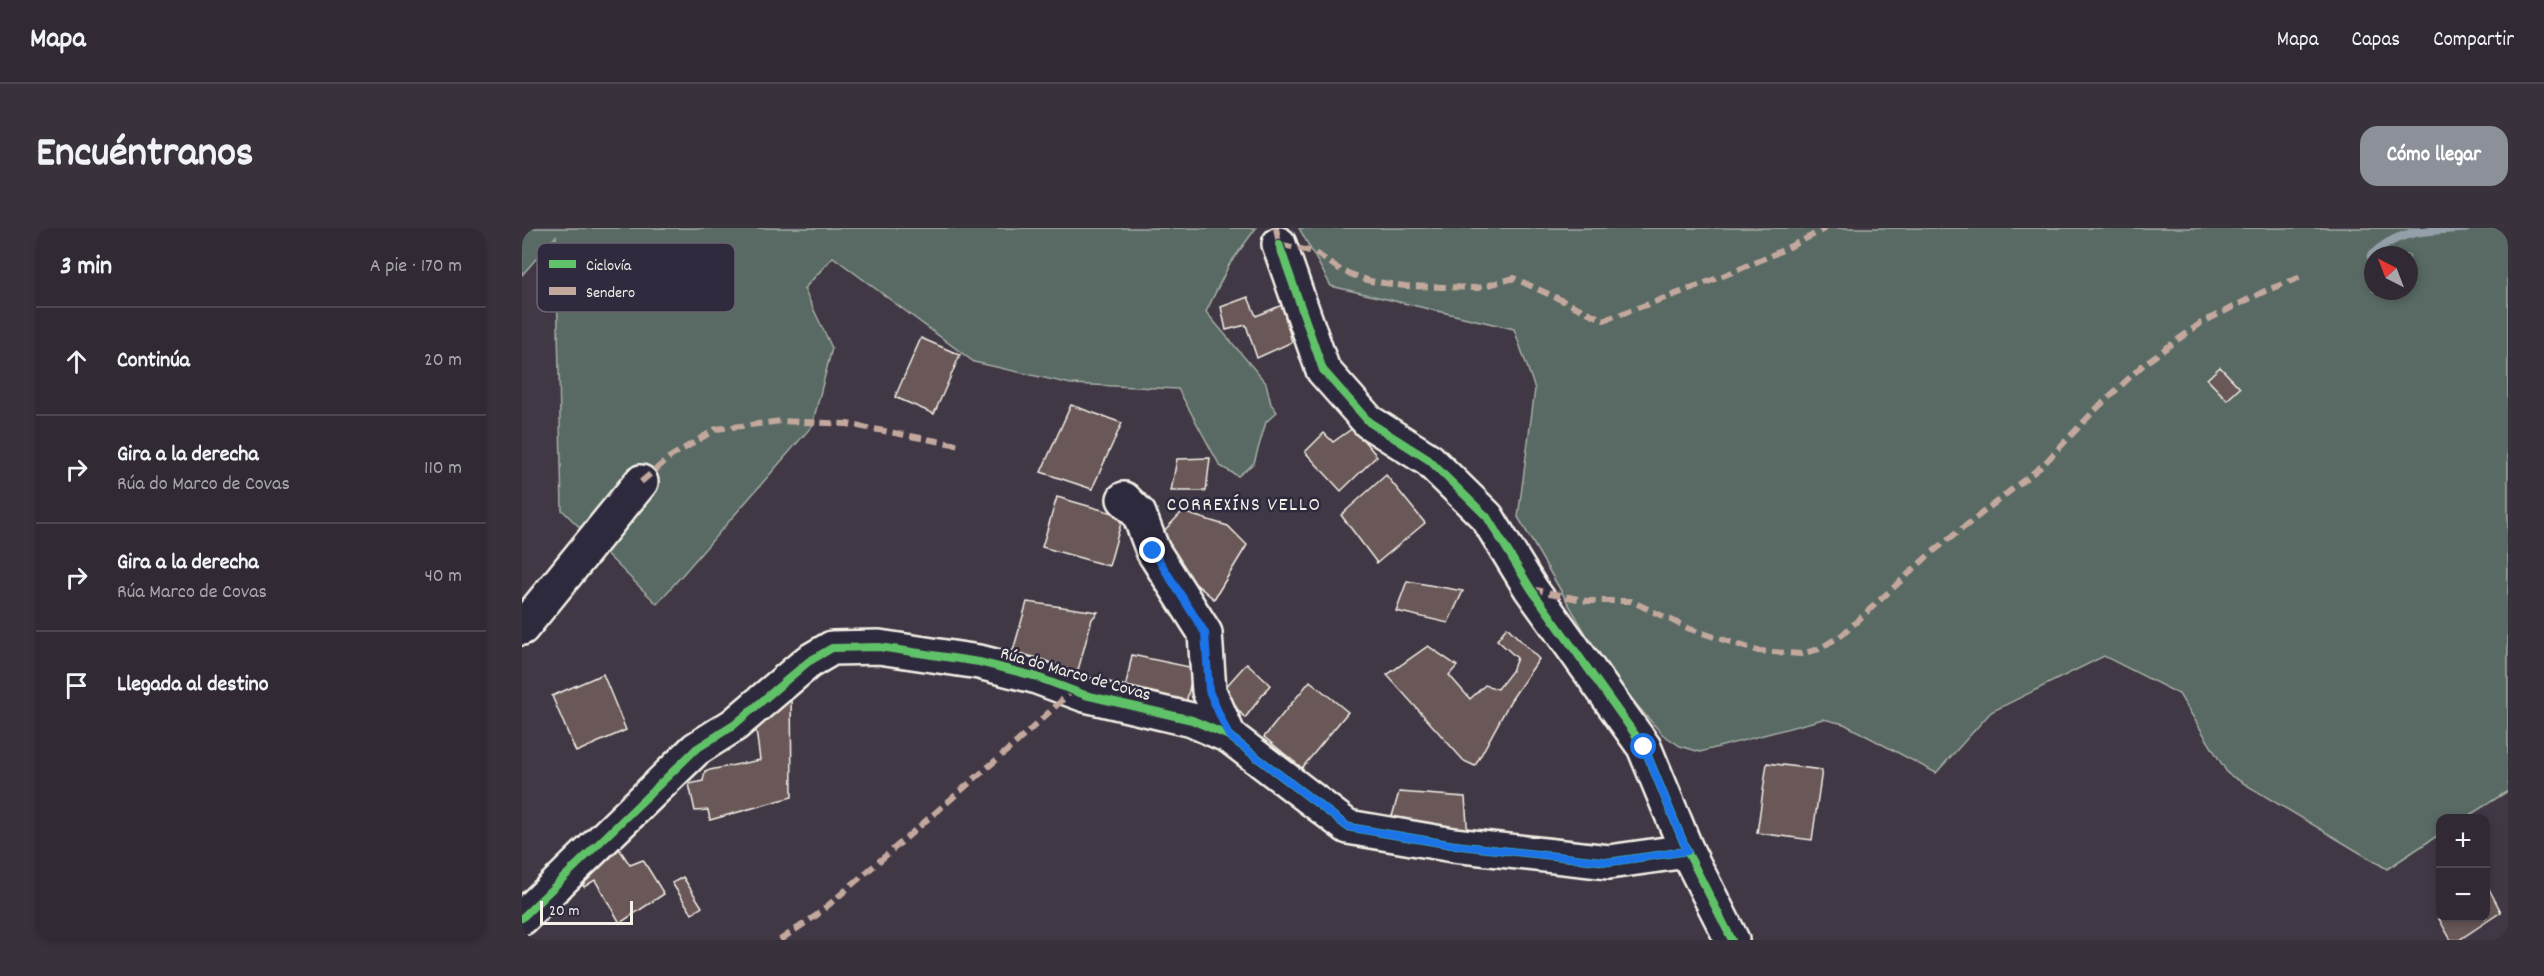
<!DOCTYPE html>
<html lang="es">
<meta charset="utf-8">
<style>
:root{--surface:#312a34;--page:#39323c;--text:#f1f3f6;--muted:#a8a7ac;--line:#4c464f;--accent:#8c9099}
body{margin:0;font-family:Dekko,sans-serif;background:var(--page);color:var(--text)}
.controls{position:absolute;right:18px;bottom:18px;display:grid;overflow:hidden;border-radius:12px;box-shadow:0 3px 9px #0003}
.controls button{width:54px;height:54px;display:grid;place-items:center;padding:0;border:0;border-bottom:2px solid var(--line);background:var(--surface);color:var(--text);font:30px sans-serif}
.compass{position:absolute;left:1842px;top:18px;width:54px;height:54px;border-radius:50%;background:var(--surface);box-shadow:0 3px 9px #0003;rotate:318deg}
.scale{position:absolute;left:18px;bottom:15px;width:93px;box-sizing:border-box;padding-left:6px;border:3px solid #f4f1e8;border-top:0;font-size:16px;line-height:21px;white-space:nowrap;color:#f4f1e8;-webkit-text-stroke:4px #2f2a3d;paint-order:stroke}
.stop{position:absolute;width:18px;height:18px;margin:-14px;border:4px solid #1a73e8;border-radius:50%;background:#fff}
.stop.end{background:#1a73e8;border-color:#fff;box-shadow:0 2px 6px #0008}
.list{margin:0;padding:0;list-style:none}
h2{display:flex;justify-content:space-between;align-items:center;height:78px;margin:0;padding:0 24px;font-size:26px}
h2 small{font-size:20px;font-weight:400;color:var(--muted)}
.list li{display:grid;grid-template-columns:39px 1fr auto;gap:18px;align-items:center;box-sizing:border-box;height:108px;padding:0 24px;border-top:2px solid var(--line)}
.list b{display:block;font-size:22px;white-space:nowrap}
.list p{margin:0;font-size:20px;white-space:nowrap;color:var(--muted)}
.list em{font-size:20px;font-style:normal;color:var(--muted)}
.icon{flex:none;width:33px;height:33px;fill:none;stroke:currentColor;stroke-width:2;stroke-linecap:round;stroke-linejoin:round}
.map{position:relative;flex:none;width:1986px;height:712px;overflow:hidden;border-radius:18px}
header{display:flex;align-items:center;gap:36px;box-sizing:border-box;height:84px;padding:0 30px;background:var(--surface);border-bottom:2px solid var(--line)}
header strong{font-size:28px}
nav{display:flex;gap:33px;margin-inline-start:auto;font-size:21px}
.intro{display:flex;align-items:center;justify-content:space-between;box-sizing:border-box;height:144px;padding:0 36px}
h1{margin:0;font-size:42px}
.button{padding:15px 27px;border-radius:18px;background:var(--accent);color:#fff;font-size:21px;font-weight:700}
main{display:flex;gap:36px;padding:0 36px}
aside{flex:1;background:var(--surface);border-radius:18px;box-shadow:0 3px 9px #0003}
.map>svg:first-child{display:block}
.green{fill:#586a63;stroke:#a6aea6;stroke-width:1.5;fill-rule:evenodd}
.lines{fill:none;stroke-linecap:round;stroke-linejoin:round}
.stream{stroke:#949faa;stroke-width:9}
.building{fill:#6a5958;stroke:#f4f1e8;stroke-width:1.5}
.minor-casing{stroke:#f4f1e8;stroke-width:38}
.minor{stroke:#2f2a3d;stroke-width:33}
.quiet{stroke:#c3a89e;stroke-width:6;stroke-dasharray:12 6;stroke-linecap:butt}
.cycleway-casing{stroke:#2f2a3d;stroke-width:11}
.cycleway{stroke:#61c268;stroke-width:8}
.route{stroke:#1a73e8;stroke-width:8}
.labels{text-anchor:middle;stroke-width:5;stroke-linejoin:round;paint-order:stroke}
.street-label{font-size:18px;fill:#f4f1e8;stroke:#2f2a3d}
.neighbourhood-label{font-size:20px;letter-spacing:1.5px;fill:#f4f1e8;stroke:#2f2a3d}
.key{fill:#2f2a3d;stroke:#6a6670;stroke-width:1.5}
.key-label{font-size:16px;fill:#f4f1e8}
</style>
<header>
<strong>Mapa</strong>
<nav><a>Mapa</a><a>Capas</a><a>Compartir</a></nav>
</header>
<div class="intro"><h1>Encuéntranos</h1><a class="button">Cómo llegar</a></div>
<main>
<aside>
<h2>3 min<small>A pie · 170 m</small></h2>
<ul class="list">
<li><svg class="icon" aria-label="ahead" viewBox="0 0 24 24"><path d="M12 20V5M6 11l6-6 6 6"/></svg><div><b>Continúa</b></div><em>20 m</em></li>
<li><svg class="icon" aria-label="right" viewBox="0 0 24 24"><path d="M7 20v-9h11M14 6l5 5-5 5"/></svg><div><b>Gira a la derecha</b><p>Rúa do Marco de Covas</p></div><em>110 m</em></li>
<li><svg class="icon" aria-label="right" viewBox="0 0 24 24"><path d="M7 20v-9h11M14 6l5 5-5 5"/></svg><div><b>Gira a la derecha</b><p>Rúa Marco de Covas</p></div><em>40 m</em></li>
<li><svg class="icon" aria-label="arrive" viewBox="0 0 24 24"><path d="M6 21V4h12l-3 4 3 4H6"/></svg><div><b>Llegada al destino</b></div></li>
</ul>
</aside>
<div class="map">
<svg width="1986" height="712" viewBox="0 0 1986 712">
<rect width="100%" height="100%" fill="#413845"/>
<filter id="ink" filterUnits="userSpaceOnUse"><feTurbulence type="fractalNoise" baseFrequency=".0167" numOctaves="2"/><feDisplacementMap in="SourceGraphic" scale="12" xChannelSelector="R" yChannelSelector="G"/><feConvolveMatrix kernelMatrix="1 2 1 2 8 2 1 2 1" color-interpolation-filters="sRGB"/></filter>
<g filter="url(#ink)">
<!-- green -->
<g class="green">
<path d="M0,0H734L707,37L684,84L744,155L749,176L755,184L744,194L732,235L716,248L698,238L656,161L549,156L452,134L311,29L282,61L310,120L290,198L135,376L40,282L34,8L0,47Z"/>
<path d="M777,0H1986V563L1943,590H1918V606L1865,641L1706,546L1657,466L1582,428L1469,484L1414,545L1322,496L1301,491L1178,524L1158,518L1140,506L1086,444L996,289L1013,161L992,101L809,58ZM1851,27H1887V63H1851Z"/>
</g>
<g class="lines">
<!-- stream -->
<path class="stream" d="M1849,28C1878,0 1906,3 1944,0"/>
</g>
<!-- building -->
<g class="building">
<path d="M726,69L734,88L760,77L770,114L735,130L724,97L704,102L699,79Z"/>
<path d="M399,110L438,127L412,186L373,169Z"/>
<path d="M1698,139L1718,160L1705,172L1685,151Z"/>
<path d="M549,177L600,195L570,261L519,244Z"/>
<path d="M831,200L855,228L819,263L783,224L802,205L811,214Z"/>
<path d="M688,230L684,263H649L655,231Z"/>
<path d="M864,247L903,295L855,335L819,287Z"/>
<path d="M535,269L601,288L587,338L520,319Z"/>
<path d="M660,284L706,298L725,317L692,371L664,348L636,309Z"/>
<path d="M885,353L941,363L926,395L874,383Z"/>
<path d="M505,374L576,384L570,391L555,446L488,433Z"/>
<path d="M985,399L1017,431L989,472L953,538L942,533L865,447L906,418L935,438L927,447L948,471L963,457L976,461L990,443L995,430L975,412Z"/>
<path d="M610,427L672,440L663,480L602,467Z"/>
<path d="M725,435L748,457L723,490L700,463Z"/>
<path d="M81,446L104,502L54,524L30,468Z"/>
<path d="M788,453L826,484L780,540L742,509Z"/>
<path d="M269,459L270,569L188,592L186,582L173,583L167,556L181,553L183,543L238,532L233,494Z"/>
<path d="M1245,535L1300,542L1290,612L1235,605Z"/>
<path d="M877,564L943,569L946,610L867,599Z"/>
<path d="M94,616L108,637L121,632L142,666L98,695L73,652L62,659L55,648Z"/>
<path d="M161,649L180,679L170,686L150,655Z"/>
<path d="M1964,655L1979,684L1937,712H1929L1917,691L1964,690Z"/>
</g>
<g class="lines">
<!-- minor casing -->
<g class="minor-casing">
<g id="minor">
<path d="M757,16L801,142L847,194L907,232L965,289L1009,361L1122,519L1165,623L1210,712"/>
<path d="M602,271L617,286L631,323L683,405L687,463L707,508"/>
<path d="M0,400L119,254"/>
<path d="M0,690L174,521L212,497L286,434L310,420L357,419L457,434L512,448L563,467L670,492L707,508L826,599L931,617L1087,634L1165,623"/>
</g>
</g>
<!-- minor -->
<use href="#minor" class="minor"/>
<!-- quiet -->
<g class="quiet">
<path d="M754,0L757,16L792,24L820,43L848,53L883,58L956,60L992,50L1082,92C1157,65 1233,39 1304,0"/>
<path d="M119,254L148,229L194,201L260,193L325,196L436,217"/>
<path d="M1009,361L1065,373H1109L1168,401L1236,423L1279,426L1297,421L1320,407L1408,326L1521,237L1571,184L1622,136L1679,95L1743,63L1779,49"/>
<path d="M258,712L295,687L495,514L550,463"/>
</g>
<!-- cycleway casing -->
<g class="cycleway-casing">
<g id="cycleway">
<path d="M757,16L801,142L847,194L907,232L965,289L1009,361L1122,519L1165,623L1210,712"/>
<path d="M0,690L174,521L212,497L286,434L310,420L357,419L457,434L512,448L563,467L670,492L707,508L826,599L931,617L1087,634L1165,623"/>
</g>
</g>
<!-- cycleway -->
<use href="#cycleway" class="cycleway"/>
</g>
</g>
<g class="lines" filter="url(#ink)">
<!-- route -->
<path class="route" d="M631,323L683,405L687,463L707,508L826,599L931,617L1088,634L1165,623L1122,519"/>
</g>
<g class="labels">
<!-- street labels -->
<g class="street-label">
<text transform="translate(554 445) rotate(16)" y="6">Rúa do Marco de Covas</text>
</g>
<!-- neighbourhood labels -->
<g class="neighbourhood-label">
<text x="722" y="282">CORREXÍNS VELLO</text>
</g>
</g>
<!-- legend -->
<rect x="15" y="15" width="198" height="69" rx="9" class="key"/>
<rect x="27" y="32" width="27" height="8" fill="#61c268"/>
<rect x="27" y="59" width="27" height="8" fill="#c3a89e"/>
<g class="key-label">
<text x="64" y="42">Ciclovía</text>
<text x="64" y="69">Sendero</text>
</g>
</svg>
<div class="controls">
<button>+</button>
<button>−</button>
</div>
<svg class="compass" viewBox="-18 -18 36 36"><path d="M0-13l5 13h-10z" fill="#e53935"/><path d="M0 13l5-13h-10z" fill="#a8a7ac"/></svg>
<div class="scale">20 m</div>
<div class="stop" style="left:1122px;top:519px"></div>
<div class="stop end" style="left:631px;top:323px"></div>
</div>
</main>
